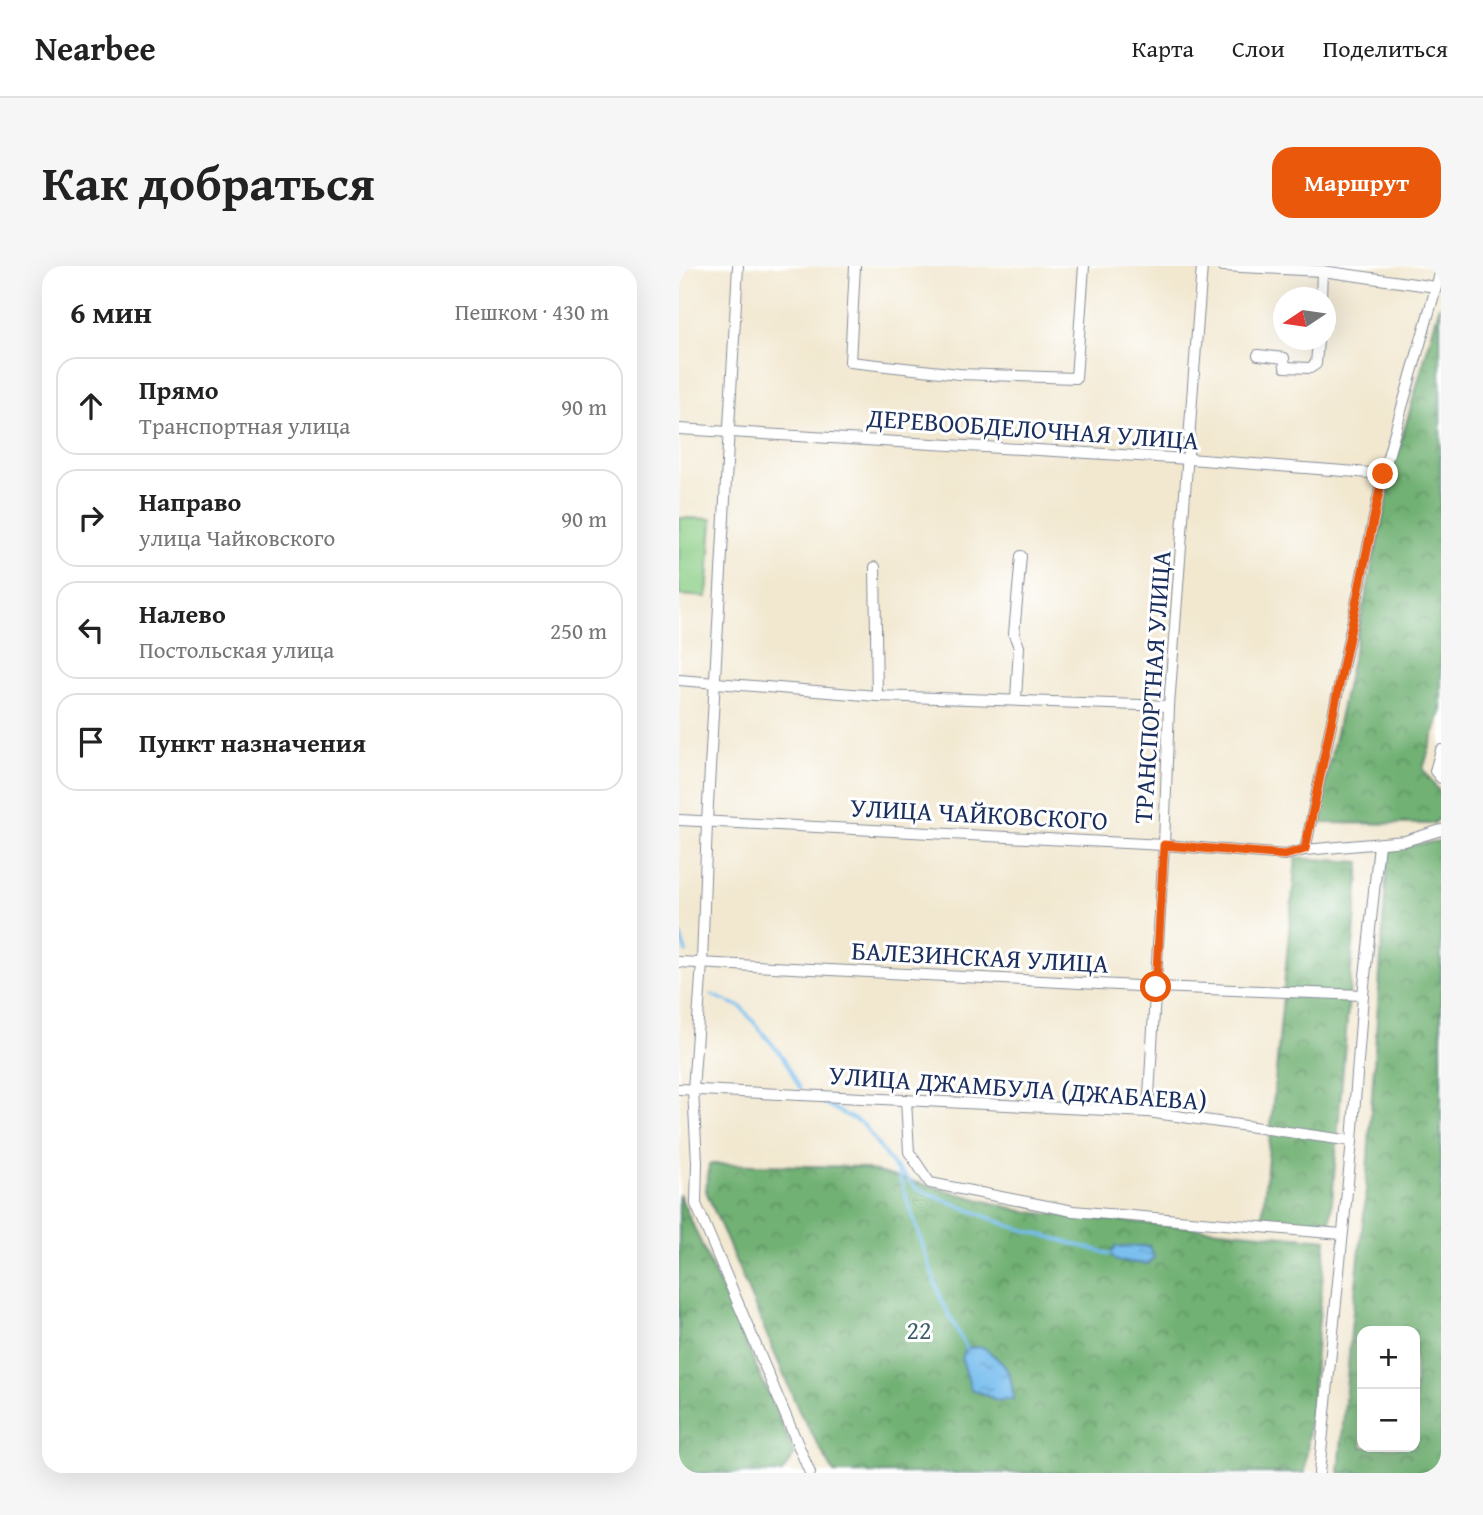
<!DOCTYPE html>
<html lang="ru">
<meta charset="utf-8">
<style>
:root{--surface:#fff;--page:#f6f6f6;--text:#222;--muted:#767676;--line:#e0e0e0;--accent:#ea580c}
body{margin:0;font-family:"Gentium Book Plus",serif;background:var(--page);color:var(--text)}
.controls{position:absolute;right:21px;bottom:21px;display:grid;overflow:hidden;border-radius:14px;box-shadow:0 7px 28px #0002}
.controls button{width:63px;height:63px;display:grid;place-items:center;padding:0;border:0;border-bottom:2px solid var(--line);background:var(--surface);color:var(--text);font:35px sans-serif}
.compass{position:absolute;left:594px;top:21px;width:63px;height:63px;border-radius:50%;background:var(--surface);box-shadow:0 7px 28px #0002;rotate:257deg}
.stop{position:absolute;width:21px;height:21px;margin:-16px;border:5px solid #ea580c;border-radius:50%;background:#fff}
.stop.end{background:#ea580c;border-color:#fff;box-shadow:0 2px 7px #0008}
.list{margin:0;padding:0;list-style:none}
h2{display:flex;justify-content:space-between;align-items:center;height:91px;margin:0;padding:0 28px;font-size:30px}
h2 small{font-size:23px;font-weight:400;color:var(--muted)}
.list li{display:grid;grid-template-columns:46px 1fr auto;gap:21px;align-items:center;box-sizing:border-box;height:98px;margin:0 14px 14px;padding:0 14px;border:2px solid var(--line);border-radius:21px}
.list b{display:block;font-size:26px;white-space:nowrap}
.list p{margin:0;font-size:23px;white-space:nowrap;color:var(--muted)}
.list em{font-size:23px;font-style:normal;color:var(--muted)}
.icon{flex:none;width:38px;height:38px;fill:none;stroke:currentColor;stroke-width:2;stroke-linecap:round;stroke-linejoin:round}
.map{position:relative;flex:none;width:762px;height:1207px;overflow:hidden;border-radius:21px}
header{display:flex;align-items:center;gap:42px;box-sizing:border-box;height:98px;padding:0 35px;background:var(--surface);border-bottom:2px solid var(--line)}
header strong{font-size:33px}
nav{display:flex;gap:38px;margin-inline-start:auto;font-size:24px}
.intro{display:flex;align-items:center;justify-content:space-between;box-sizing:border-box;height:168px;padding:0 42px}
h1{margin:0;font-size:49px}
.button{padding:18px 32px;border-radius:21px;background:var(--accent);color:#fff;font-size:24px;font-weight:700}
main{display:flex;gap:42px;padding:0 42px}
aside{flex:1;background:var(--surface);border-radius:21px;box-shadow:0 7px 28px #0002}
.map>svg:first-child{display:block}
.green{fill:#8cce86;stroke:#547e72;stroke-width:2}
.forest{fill:url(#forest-crowns);stroke:#467068;stroke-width:2;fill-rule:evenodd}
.water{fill:url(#water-ripples);stroke:#4876a6;stroke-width:2}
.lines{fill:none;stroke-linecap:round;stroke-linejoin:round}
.stream{stroke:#76bdee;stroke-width:3.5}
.minor-casing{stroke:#868c97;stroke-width:12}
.minor{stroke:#fff;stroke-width:10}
.route{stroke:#ea580c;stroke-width:9}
.labels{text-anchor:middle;stroke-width:6;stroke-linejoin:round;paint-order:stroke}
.street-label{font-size:26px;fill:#1b2f5e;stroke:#fff}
.park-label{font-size:26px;fill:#3d5f6a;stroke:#fff}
</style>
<header>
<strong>Nearbee</strong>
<nav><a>Карта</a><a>Слои</a><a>Поделиться</a></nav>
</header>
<div class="intro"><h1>Как добраться</h1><a class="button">Маршрут</a></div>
<main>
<aside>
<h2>6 мин<small>Пешком · 430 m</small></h2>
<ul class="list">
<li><svg class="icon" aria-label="ahead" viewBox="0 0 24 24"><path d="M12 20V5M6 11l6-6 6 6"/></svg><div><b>Прямо</b><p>Транспортная улица</p></div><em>90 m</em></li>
<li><svg class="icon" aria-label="right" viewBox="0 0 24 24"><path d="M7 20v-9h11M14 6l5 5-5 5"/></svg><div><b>Направо</b><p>улица Чайковского</p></div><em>90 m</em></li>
<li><svg class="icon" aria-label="left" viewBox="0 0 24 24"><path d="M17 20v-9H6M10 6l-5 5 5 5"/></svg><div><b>Налево</b><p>Постольская улица</p></div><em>250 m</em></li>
<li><svg class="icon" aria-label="arrive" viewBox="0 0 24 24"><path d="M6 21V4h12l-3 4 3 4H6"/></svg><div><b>Пункт назначения</b></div></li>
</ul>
</aside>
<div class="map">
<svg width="762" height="1207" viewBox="0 0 762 1207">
<defs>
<pattern id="forest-crowns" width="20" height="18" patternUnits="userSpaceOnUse" patternTransform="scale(1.75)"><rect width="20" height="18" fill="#71b173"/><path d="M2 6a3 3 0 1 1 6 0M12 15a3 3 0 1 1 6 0" fill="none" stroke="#5c9062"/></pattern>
<pattern id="water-ripples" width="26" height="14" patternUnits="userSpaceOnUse" patternTransform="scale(1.75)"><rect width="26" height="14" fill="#76bdee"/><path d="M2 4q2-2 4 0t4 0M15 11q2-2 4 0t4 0" fill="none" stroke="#609ac4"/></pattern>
</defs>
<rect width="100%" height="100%" fill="#fff"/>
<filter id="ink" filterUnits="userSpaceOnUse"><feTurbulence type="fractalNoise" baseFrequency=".0143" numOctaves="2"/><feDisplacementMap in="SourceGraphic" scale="14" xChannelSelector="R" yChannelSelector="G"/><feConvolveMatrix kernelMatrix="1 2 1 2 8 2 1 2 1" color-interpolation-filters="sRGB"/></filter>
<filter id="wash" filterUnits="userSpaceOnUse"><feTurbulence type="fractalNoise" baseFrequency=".00686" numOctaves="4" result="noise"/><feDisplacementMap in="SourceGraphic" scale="28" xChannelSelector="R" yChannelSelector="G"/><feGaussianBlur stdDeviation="1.57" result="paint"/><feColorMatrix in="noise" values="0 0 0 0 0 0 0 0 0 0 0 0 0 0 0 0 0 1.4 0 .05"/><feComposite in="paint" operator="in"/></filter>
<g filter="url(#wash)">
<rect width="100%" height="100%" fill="#f2e8d0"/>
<!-- green -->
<path class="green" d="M0,252L33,253L28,331L0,329Z"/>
<!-- forest -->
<g class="forest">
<path d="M761,39L762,446L744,503L762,528V551L754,558L640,557L644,527L715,200Z"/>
<path d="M760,575L762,577V1207H660L673,1054L686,938L709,583ZM683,1065H736V1181H683Z"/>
<path d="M617,592L681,596L651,960L583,955Z"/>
<path d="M30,898L180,901L347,946L647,974L626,1207H155L120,1145L27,925Z"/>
<path d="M0,928L116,1188L103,1207H0Z"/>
</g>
<!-- water -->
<g class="water">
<path d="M470,980L475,991L469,998L438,995L431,988L437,981Z"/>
<path d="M304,1081C325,1097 334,1104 334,1133L320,1135L292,1123L283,1093L287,1082Z"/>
</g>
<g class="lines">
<!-- stream -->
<g class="stream">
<path d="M0,666L7,686"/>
<path d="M33,729L62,741L104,791L121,822"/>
<path d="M140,835L184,858L219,907L262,1033L287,1082"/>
<path d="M217,901L238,923L331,960L431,988"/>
</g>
</g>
</g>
<g filter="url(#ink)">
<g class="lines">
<!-- minor casing -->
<g class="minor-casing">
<g id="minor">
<path d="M59,0L28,556L23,697L14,824L18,896L17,938L131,1207"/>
<path d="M176,0L171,96L280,108L397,112L405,0"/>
<path d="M544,0L643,5L757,21"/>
<path d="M642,32L643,5"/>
<path d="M579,89L605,92L606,101L631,102L637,98L639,74"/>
<path d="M0,163L510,193L704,208"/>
<path d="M196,301L198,430"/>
<path d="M0,414L198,430L490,440"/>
<path d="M337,433L340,381L335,368L342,290"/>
<path d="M762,484L756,505L762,512"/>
<path d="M0,554L485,579L606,589L626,584L726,575L762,564"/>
<path d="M626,584L704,208L762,4"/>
<path d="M0,696L477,721L684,729"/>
<path d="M0,823L469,846L673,875"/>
<path d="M227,834L230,886L251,917L394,945L663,968"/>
<path d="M469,846L485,579L490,440L523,0"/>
<path d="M640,1207L673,875L684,729L700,578"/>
</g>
</g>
<!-- minor -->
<use href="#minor" class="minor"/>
</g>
</g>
<g class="lines" filter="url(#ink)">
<!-- route -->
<path class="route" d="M477,721L485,579L606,589L626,583L704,208"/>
</g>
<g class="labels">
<!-- street labels -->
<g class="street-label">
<text transform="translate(354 163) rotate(4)" y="9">ДЕРЕВООБДЕЛОЧНАЯ УЛИЦА</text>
<text transform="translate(473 421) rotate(-86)" y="9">ТРАНСПОРТНАЯ УЛИЦА</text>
<text transform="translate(300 548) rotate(3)" y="9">УЛИЦА ЧАЙКОВСКОГО</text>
<text transform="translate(301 691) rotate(3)" y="9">БАЛЕЗИНСКАЯ УЛИЦА</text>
<text transform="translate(339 822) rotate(4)" y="9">УЛИЦА ДЖАМБУЛА (ДЖАБАЕВА)</text>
</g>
<!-- park labels -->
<g class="park-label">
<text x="240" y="1073">22</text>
</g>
</g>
</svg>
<div class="controls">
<button>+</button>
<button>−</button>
</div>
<svg class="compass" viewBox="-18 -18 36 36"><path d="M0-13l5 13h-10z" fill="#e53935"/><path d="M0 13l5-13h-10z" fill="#767676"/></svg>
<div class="stop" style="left:477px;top:721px"></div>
<div class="stop end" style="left:704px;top:208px"></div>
</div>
</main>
